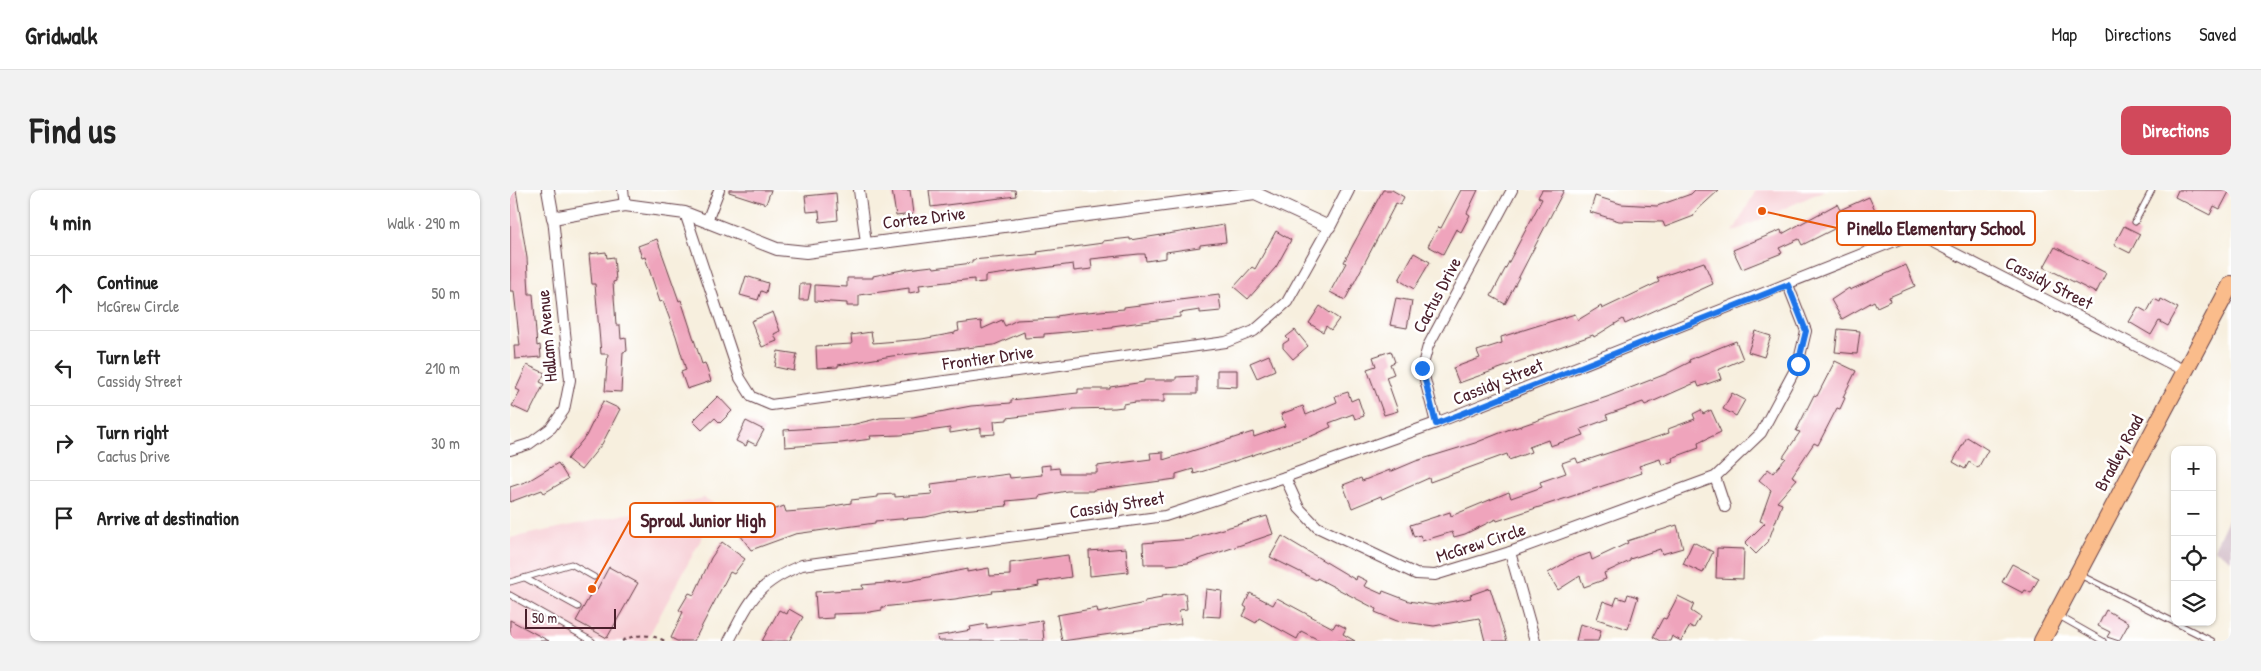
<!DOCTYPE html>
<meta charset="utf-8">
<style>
:root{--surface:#fff;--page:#f2f2f2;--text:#222;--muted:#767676;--line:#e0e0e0;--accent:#d1495b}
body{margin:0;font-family:"Patrick Hand",sans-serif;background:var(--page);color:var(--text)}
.controls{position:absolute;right:15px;bottom:15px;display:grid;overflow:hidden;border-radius:10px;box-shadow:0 1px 4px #0004}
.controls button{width:45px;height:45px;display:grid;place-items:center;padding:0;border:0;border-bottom:1px solid var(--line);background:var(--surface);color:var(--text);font:25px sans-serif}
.scale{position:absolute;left:15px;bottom:12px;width:91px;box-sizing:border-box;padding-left:5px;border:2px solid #4a1f2b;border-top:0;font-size:14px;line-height:18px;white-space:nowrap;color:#4a1f2b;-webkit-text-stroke:4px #fff;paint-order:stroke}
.stop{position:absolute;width:15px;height:15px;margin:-11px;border:4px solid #1a73e8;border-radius:50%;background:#fff}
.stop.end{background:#1a73e8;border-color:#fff;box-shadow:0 1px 5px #0008}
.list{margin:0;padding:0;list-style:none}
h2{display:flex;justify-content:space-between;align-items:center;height:65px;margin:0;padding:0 20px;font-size:21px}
h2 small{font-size:16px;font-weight:400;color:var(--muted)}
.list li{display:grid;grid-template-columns:32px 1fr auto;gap:15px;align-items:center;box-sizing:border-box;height:75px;padding:0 20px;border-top:1px solid var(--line)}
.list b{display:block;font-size:19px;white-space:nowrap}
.list p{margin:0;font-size:16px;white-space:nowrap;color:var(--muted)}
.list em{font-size:16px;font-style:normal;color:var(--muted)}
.icon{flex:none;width:28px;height:28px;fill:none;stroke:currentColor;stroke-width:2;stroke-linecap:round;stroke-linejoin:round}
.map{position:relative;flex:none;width:1721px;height:451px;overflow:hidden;border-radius:10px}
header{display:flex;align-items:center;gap:30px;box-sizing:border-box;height:70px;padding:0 25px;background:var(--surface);border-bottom:1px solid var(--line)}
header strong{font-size:24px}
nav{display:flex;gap:28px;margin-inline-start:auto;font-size:18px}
.intro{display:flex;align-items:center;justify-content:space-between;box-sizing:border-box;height:120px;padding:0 30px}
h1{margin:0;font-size:35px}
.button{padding:12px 22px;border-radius:10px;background:var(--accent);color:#fff;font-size:18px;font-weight:700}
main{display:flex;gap:30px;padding:0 30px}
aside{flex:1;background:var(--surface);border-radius:10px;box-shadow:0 1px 4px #0004}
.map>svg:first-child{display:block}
.built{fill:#f7cfd5}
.industrial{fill:#d2bdc8}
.building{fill:#efa4bc}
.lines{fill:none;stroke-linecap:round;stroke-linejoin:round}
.service-casing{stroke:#643e46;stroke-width:7}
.minor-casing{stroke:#643e46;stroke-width:12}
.tertiary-casing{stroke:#643e46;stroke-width:14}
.primary-casing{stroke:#643e46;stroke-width:18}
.path{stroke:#643e46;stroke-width:2;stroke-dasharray:4 4;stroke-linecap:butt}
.service{stroke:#fff;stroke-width:5}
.minor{stroke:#fff;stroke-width:10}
.tertiary{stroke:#fff;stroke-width:12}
.primary{stroke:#fabc8b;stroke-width:16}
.route{stroke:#1a73e8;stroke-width:6}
.labels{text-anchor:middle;stroke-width:5;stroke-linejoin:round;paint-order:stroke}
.street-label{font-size:18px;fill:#4a1f2b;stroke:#fff}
.leader{fill:none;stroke:#e8590c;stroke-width:2}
.callout-dot{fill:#e8590c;stroke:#fff;stroke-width:2}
.callout{fill:#fff;stroke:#e8590c;stroke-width:2}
.callout-label{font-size:19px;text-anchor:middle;font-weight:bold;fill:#4a1f2b}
</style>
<header>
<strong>Gridwalk</strong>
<nav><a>Map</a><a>Directions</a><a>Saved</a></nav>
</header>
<div class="intro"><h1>Find us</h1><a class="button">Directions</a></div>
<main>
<aside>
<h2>4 min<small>Walk · 290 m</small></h2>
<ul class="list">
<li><svg class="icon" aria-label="ahead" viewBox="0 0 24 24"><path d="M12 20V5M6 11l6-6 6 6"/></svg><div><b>Continue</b><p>McGrew Circle</p></div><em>50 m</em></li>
<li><svg class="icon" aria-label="left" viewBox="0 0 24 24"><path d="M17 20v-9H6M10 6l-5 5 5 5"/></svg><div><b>Turn left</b><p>Cassidy Street</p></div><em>210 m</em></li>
<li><svg class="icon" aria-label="right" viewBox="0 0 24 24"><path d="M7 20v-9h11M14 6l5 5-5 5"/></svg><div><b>Turn right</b><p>Cactus Drive</p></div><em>30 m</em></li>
<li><svg class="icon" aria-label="arrive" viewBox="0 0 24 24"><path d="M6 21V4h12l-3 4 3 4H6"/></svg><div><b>Arrive at destination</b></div></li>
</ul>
</aside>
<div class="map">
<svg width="1721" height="451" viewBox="0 0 1721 451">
<rect width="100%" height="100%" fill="#fff"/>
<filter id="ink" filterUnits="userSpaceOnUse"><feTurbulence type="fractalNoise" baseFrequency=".02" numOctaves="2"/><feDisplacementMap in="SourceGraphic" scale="10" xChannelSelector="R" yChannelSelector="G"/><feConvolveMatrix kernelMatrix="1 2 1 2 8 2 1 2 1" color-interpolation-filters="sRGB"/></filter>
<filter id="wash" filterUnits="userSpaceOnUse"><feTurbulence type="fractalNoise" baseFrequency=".0096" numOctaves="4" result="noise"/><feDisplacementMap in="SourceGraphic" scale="20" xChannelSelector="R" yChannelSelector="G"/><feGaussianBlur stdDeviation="1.12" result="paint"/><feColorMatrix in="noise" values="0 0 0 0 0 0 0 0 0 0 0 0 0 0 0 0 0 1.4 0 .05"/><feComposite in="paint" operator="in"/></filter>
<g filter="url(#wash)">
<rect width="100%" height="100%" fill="#f7efde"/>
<!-- built -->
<g class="built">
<path d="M1246,0H1315L1223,42Z"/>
<path d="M194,308L209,316L136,451H0V348Z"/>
</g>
<!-- industrial -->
<path class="industrial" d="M1721,323V370L1704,359Z"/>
<g id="blocks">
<!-- building -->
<g class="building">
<path d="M0,0H6L17,68L19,104H23L27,156L30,155L31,167L5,169L4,156H10L4,101H0Z"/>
<path d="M219,0H261L256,14L219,2Z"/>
<path d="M382,0H400L403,24L386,26Z"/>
<path d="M419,0H505L506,6L421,17Z"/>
<path d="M873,0H882L894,7L890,15L886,13L835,110L820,102L836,73L834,72L843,55Z"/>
<path d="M951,0H968L957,23L960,25L951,42L946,39L933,64L918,56L928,37L931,38Z"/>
<path d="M1032,0H1054L995,114L981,106L1032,9L1028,7Z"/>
<path d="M1185,0H1209L1183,24L1184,26L1155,37L1153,32L1109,31L1080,22L1085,6L1111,14L1147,16L1181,4Z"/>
<path d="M1668,0H1720L1710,19L1704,16L1700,25L1665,7Z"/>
<path d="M326,3L328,30L310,32L309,21L297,22L295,6Z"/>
<path d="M1359,7L1366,22L1343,32L1342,30L1292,55L1289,49L1269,58L1272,63L1232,79L1223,60L1271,40L1272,44L1327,14L1330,20Z"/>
<path d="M714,35L716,52L690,55V57L656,62V68L636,71L635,64H629L581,69L582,79L564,81L563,74L475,86V92L464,93V89L409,95L410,101L399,103V98L349,105V116H337V113L305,111V95L337,97V88H363V86L397,79L423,76L424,78L462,73V70L528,64L527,62L593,53V51L620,48V50Z"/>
<path d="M1614,36L1630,44L1620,63L1604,55Z"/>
<path d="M766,41L781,50L766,77L738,109L724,97L742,77L745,79Z"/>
<path d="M147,49L169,111L171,110L192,174L195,173L201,191L177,199L171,182L176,180L166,146L153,111L150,112L135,67L132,68L128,56Z"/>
<path d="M1545,57L1596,83L1586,103L1534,77Z"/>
<path d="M96,62L97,68L104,67L106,91L103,92L106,135H110L111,149L116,148L117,161L113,162L111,202L95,201L98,164H91L85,94H82L79,64Z"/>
<path d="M904,63L920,72L904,99L889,90Z"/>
<path d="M1194,72L1203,94L1115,134L1113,129L1084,147L1083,145L949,193L943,178L970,168L967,161L992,153L991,147L1065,124L1068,130L1091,116L1092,119L1149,92L1147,88Z"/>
<path d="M1396,75L1405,96L1379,107L1380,111L1367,117L1364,111L1332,129L1321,110L1339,98L1340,100Z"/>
<path d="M236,86L258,93L256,103L251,101L248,110L230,105Z"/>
<path d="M290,94H301L298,110H289Z"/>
<path d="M709,105L711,121L690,123V120L670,123V127L602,136V138L534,144V147L515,148L514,142L484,155L382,166L328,175V177L307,178L306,156L342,154L341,145L361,142L363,153L412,149L445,143V142L449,141L448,134L471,131L472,139L492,130L495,136L507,130L547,128V126L565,123L614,119V117Z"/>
<path d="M886,108L902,111L897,138L880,135Z"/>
<path d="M1644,109L1650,112L1651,109L1668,118L1658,136L1649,131L1641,145L1619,132L1628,117L1637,122Z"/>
<path d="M810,116L829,129L821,140L816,136L813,142L799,133Z"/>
<path d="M263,122L270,141L264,144L267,151L252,157L241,131Z"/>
<path d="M1328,139L1350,141L1347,164L1325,162Z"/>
<path d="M785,140L798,156L783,169L773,158V154L779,150L776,147Z"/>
<path d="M1245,141L1261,146L1254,167L1238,162Z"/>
<path d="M1226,151L1233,169L1208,180L1211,189L1189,197L1187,192L1135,215L1133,212L1096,225L1098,229L1071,239L1074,245L1040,256L1038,250L1019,257L1021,262L999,270L997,264L920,292L919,288L872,309L871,306L842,318L833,295L851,288L852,291L880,280V282L906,271L965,253L1005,237V238L1097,207L1156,184L1180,172L1179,170Z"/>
<path d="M268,161L287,164L284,181L265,177Z"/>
<path d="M881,161L885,172L880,174L884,184L876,187L888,221L874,225L857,179L866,176L863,167Z"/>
<path d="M759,165L765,180L747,188L740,173Z"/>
<path d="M1325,171L1346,181L1333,207L1335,208L1330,219L1327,218L1308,255L1304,253L1282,286L1287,289L1267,312L1272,314L1258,352L1246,364L1235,353L1255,333L1250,331L1261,300L1249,290L1258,279L1263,283L1276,268L1273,267L1290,242L1286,241L1304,205L1307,206Z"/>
<path d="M17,175L35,183L30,192L34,194L19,224L2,216L10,201L6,199Z"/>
<path d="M707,180H727V197L707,196Z"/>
<path d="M687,186V204H654V212H626L613,214V217L605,218L563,219V220L497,228V230L484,231L485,244L471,245V238L440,243V238L391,245L360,246L361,249L331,253L275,257L274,240L337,236L370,228L403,227L461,216L501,213V210L568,203V199H600V197L634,192V190H666V187Z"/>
<path d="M838,202L841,211L848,208L854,226L845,229L843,224L819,233L821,237L804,245L697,280L684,284L683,279L666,284V289L583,300V301H557L529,306V308L496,311L497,316L440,321L416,327L365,331V333L285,344L241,360L231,346L257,328L255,323L274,316L276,322L317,319V317L341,313V310L368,307V305L385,304V307L422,304L421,294L499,284L500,288L532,285L531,276L540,275V279L549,278L550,283H587V276L641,269L640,263L653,262V270L743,242L744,247L775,236L771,224L793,216L796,225L827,212L825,206Z"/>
<path d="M1222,203L1235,210L1226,226L1213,219Z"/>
<path d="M208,206L222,221L210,233L205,228L192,240L183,231Z"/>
<path d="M93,211L110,219L92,254L71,280L57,269L76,246Z"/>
<path d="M1191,220L1193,224L1201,220L1211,242L1188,253L1189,258L1162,268L1163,271L1152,275L1150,269L1129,276L1132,283L987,331L986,329L955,344L944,347L942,342L912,351L910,345L904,347L900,335L940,322L941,326L999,302L1001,308L1032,297L1030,292L1056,283L1052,273L1066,268L1068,273L1159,243L1158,239L1185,229L1183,224Z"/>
<path d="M236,231L254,240L246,255L238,251L236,256L226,251Z"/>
<path d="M1457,247L1478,260L1468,278L1459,272L1455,279L1443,272Z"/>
<path d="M48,273L58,289L34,303L32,300L0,312V297L18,291Z"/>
<path d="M757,326L763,344L678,373L657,375V374H634L633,353L682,349V348Z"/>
<path d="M1167,335L1173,358L1152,364L1150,359L1120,369V371L1094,383L1096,389L1074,397L1070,386L1048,400L1038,383L1060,370L1080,363L1082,370L1118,353L1117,351Z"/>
<path d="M772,346L846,390L847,386L857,391L854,396L872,404L873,401L899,411L923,415L961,408L960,405L980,398L997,451H975L969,428L924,436L887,431L865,422L866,419L807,388L806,390L760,367Z"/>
<path d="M212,352L235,369L224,384L220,382L184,451H167L161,448L173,422L169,420L179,403L184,405L201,368Z"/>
<path d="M1183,352L1203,362L1193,383L1173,374Z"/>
<path d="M616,358L618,382L580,386L579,361Z"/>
<path d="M1207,358L1234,359L1233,389L1206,388Z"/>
<path d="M558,365L561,387L528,392L529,396L514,399L482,401L483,403L445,409L372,417V420L354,423L323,424V428L307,429L305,402L353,399L352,395L399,391L457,379V382L479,378L480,386L500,385V373Z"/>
<path d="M1502,374L1529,388L1521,403L1515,400L1513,403L1492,392Z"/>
<path d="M99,377L128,393L97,448L66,431L82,402L85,403Z"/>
<path d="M696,399L712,401L710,427L693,426Z"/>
<path d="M675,403L677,419L669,420L671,434L552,451L547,425L587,418L588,423L635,413V411L652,408L651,406Z"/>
<path d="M740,403L763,415L767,408L823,438L826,433L836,438L833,444L845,451H811L791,441L787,449L749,428L746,433L733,426L737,418L734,416Z"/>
<path d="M1118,404L1128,407L1118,439L1087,429L1093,411L1104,415L1107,407L1116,410Z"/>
<path d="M1168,406L1184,414L1181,421L1190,427L1184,438L1180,436L1171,451L1162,446L1160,451H1150L1143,447L1153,428L1156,429Z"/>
<path d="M279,419L293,427L279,451H252L269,420L277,424Z"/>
<path d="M1596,420L1619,433L1609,451L1597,447L1600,442L1588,436Z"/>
<path d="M0,430L39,451H0Z"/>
<path d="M532,430L534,451H428L427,446L461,440L460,437L477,434V438Z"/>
<path d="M1070,434L1091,440L1088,451H1066Z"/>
</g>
</g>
</g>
<g filter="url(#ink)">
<use href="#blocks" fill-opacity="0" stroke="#643e46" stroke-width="1"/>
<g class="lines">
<!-- service casing -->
<g class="service-casing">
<g id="service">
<path d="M1625,32L1642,0"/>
<path d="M1570,385L1702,451"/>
<path d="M15,388L68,417"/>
<path d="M0,392L61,374L84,387"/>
<path d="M0,405L82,451"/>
<path d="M1549,426L1593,451"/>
</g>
</g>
<!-- minor casing -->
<g class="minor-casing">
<g id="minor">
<path d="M113,0L115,15"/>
<path d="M349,0L356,53"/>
<path d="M175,23L230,188L242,207L261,215L716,152L744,141L777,112L819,37"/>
<path d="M197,31L209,0"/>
<path d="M926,233L912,178L918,156L1002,0"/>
<path d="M0,260L19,254L41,238L54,220L60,190L43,28"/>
<path d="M775,287L789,318L807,337L906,384L925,385L1000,362L1205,287L1251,243L1288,174L1296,141L1278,95"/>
<path d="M1205,287L1215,317"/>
<path d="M1000,362L1025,451"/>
<path d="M219,451C240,410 247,393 292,375L655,326L775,287L926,233L1405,43L1675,181"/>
</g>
</g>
<!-- tertiary casing -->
<g class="tertiary-casing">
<path id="tertiary" d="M38,0L43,28L115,15L175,23L267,59L296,62L745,3L819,37L838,0"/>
</g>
<!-- primary casing -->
<g class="primary-casing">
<path id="primary" d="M1532,451L1721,94"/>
</g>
<!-- path -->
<path class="path" d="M112,451C127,443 141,444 155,451"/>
<!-- service -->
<use href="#service" class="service"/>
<!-- minor -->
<use href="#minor" class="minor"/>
<!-- tertiary -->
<use href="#tertiary" class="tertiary"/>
<!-- primary -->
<use href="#primary" class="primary"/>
</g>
</g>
<g class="lines" filter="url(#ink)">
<!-- route -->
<path class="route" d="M912,178L926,234L1278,95L1296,141L1288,174"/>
</g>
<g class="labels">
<!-- street labels -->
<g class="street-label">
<text transform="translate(414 28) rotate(-7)" y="6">Cortez Drive</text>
<text transform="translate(1539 93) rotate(27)" y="6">Cassidy Street</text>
<text transform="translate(927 105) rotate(-62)" y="6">Cactus Drive</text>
<text transform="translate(37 146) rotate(-95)" y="6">Hallam Avenue</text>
<text transform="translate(478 168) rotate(-8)" y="6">Frontier Drive</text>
<text transform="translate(988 192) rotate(-22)" y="6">Cassidy Street</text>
<text transform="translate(1609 263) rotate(-62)" y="6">Bradley Road</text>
<text transform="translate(607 315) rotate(-9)" y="6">Cassidy Street</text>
<text transform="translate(971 353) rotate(-18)" y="6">McGrew Circle</text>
</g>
</g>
<!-- callouts -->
<path class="leader" d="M1252 21L1327 38M82 399L120 330"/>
<g class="callout-dot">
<circle cx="1252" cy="21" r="5"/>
<circle cx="82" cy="399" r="5"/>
</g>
<g class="callout">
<rect x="1327" y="21" width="198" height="34" rx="5"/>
<rect x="120" y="313" width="145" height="34" rx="5"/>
</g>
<g class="callout-label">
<text x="1426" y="45">Pinello Elementary School</text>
<text x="193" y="337">Sproul Junior High</text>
</g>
</svg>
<div class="controls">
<button>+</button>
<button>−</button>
<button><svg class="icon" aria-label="locate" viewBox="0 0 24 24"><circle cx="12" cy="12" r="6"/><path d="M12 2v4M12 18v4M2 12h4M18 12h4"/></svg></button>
<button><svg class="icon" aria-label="layers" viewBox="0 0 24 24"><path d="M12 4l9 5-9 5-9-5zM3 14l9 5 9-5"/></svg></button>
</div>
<div class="scale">50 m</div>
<div class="stop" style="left:1288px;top:174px"></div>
<div class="stop end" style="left:912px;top:178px"></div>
</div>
</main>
